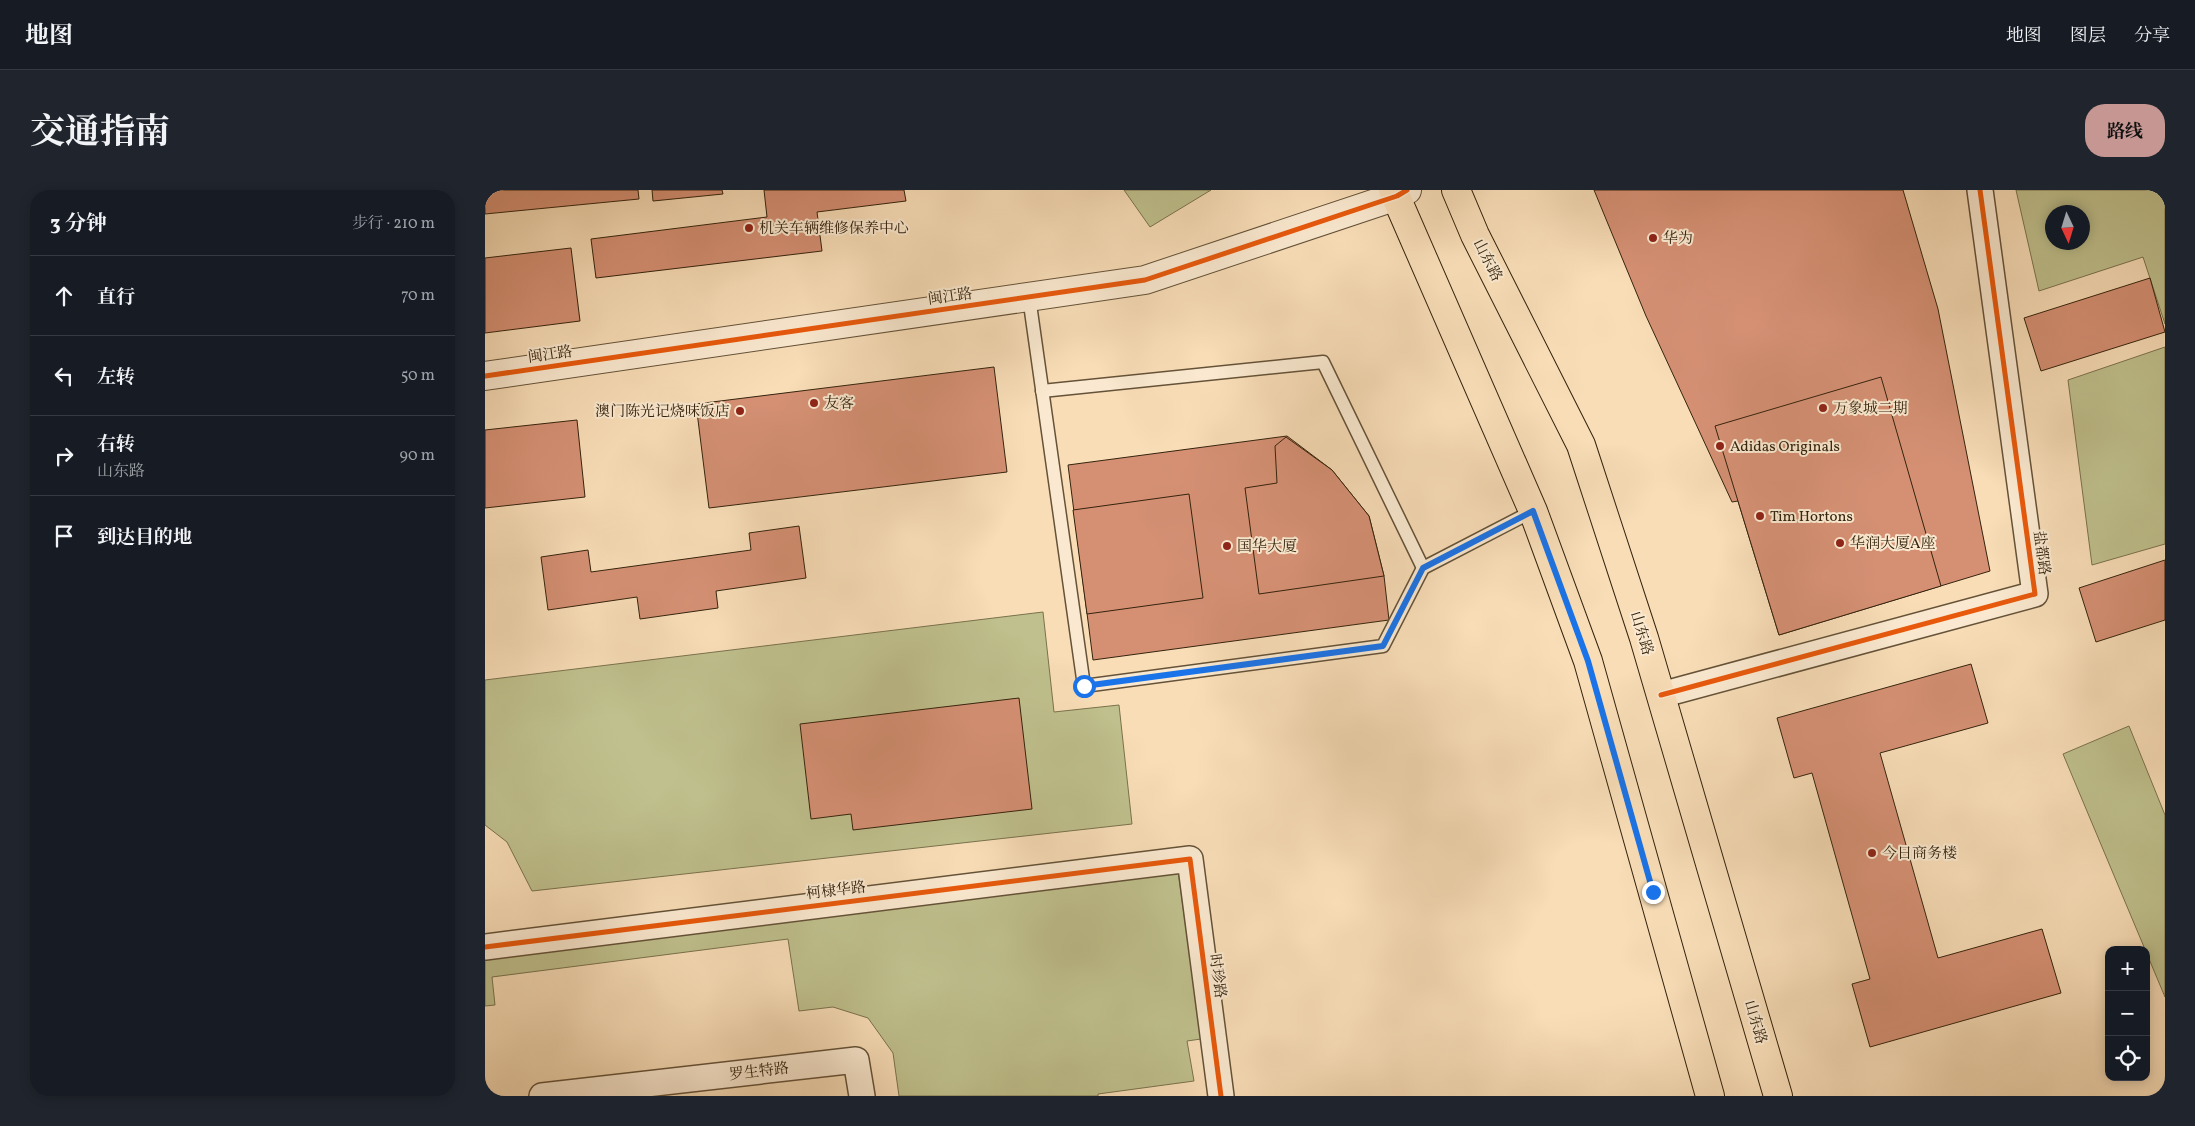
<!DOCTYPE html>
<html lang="zh">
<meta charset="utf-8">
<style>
:root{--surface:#171b24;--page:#20242c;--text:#f1f3f6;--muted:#9ea1a6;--line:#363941;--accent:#c59692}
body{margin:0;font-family:Vollkorn,"Noto Serif SC",serif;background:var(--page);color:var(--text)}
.controls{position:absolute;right:15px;bottom:15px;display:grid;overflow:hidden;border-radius:10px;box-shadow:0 2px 12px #0003}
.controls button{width:45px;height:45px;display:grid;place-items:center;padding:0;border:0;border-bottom:1px solid var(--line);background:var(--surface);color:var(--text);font:25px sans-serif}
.compass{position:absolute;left:1560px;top:15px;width:45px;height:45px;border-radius:50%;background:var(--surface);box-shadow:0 2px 12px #0003;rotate:176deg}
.stop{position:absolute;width:15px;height:15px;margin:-11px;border:4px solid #1a73e8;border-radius:50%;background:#fff}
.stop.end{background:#1a73e8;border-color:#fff;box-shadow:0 1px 5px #0008}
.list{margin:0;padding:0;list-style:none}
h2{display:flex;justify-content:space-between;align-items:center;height:65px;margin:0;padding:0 20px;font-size:21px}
h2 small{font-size:16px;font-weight:400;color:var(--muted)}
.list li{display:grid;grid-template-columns:32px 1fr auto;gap:15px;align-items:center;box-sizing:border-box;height:80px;padding:0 20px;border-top:1px solid var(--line)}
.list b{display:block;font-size:19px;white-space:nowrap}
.list p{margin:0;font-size:16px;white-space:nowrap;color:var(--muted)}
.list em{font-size:16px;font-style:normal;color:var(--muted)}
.icon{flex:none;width:28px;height:28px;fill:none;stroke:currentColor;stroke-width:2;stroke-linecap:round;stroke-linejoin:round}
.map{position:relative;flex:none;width:1680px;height:906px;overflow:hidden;border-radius:20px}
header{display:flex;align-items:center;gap:30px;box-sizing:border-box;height:70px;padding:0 25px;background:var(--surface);border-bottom:1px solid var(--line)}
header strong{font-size:24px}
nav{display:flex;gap:28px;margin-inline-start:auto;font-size:18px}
.intro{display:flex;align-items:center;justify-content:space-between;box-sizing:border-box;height:120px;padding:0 30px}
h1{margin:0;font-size:35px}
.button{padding:12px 22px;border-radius:20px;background:var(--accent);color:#111;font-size:18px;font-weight:700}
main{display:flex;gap:30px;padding:0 30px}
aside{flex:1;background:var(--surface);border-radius:20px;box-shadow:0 2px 12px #0003}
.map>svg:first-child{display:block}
.green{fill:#bfc08d;stroke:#7a724d;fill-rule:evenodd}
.building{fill:#d59074;stroke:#34230d}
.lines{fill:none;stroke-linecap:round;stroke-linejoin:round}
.service-casing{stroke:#655238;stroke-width:15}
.minor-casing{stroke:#655238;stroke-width:28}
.tertiary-casing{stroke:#655238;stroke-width:30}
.primary-casing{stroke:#34230d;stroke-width:30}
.service{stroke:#fae9d0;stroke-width:12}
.minor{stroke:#fae9d0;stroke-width:25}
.tertiary{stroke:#fae9d0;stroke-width:28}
.primary{stroke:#f8ddb7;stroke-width:28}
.cycleway-casing{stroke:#fae9d0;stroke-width:8}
.cycleway{stroke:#e8590c;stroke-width:5}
.route{stroke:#1a73e8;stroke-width:6}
.poi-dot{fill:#8f2418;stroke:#fae9d0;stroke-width:2}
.labels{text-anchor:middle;stroke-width:4;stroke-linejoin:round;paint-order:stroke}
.poi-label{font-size:15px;fill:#34230d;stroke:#fae9d0;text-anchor:start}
.street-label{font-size:15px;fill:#34230d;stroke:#fae9d0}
</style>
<header>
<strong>地图</strong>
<nav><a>地图</a><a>图层</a><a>分享</a></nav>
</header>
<div class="intro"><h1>交通指南</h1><a class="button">路线</a></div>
<main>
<aside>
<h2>3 分钟<small>步行 · 210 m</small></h2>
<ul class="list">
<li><svg class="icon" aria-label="ahead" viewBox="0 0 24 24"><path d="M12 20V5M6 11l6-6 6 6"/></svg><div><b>直行</b></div><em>70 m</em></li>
<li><svg class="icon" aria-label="left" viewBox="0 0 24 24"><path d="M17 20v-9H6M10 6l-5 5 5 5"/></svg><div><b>左转</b></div><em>50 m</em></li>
<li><svg class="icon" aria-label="right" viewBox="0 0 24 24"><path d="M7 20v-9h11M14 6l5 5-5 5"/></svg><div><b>右转</b><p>山东路</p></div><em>90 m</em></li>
<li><svg class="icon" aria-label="arrive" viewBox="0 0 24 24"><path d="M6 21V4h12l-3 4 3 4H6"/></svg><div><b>到达目的地</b></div></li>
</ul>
</aside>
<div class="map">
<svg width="1680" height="906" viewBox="0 0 1680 906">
<rect width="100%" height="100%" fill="#f8ddb7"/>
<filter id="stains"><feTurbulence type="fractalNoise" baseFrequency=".004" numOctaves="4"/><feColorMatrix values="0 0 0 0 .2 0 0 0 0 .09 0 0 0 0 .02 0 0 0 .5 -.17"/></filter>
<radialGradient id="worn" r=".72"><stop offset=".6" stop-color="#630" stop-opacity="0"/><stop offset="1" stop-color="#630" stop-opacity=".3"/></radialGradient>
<!-- green -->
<g class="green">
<path d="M639,0H726L665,37Z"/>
<path d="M1531,0H1680V134L1658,67L1554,101ZM1568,22H1598V52H1568Z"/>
<path d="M1680,157V354L1607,375L1583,190Z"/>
<path d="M558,422L569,522L634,515L647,634L47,701L22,652L0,635V490Z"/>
<path d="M1644,536L1680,625V807L1578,564Z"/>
<path d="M693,680L716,849L702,851L709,891L613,904V906H414L408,863L383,828L348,817L314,821L303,749L7,787L10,815L0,816V768Z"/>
</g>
<!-- building -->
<g class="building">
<path d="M0,0H153L154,9L0,24Z"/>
<path d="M167,0H237L238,4L168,11Z"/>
<path d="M279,0H419L421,11L332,22L337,61L111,88L106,49L282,27Z"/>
<path d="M1109,0H1418L1453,119L1505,381L1294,445L1253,311L1247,312L1161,126Z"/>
<path d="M86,58L95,131L0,143V68Z"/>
<path d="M1665,88L1680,142L1556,181L1539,128Z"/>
<path d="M509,177L522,282L224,318L211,214Z"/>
<path d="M1396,187L1456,396L1294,445L1230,236Z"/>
<path d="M92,230L100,307L0,318V240Z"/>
<path d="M802,246L847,280L884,326L899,386L904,430L608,470L583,275Z"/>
<path d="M801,247L847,280L884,326L899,386L774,404L760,298L792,293L790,256Z"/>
<path d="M704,304L718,408L602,424L588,320Z"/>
<path d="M314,336L321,388L231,401L233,418L155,429L152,407L63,420L56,367L103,360L106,382L266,360L264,343Z"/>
<path d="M1680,370V430L1611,452L1594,398Z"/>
<path d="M1486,474L1503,533L1395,563L1453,768L1557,739L1576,803L1385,857L1367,794L1385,789L1327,583L1309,588L1292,528Z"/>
<path d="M534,508L547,619L368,640L366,624L326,629L315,534Z"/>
</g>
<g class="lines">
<!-- service casing -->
<g class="service-casing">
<g id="service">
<path d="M544,107L599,496L898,456L938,378L1048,321"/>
<path d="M557,201L838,172L938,378"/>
</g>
</g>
<!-- minor casing -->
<g class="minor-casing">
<g id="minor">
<path d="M1176,505L1550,404L1495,0"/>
<path d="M0,757L705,669L736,906"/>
<path d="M57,906L371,870L377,906"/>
</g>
</g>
<!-- tertiary casing -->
<g class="tertiary-casing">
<path id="tertiary" d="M0,186L660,90L912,6L922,0"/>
</g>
<!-- primary casing -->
<g class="primary-casing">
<g id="primary">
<path d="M908,0L1048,321L1103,471L1225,906"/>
<path d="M971,0L990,45L1096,255L1159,448L1293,906"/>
</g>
</g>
<!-- service -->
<use href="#service" class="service"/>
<!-- minor -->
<use href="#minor" class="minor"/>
<!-- tertiary -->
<use href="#tertiary" class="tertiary"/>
<!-- primary -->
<use href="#primary" class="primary"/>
<!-- cycleway casing -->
<g class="cycleway-casing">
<g id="cycleway">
<path d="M0,186L660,90L912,6L922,0"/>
<path d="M1176,505L1550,404L1495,0"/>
<path d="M0,757L705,669L736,906"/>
</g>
</g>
<!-- cycleway -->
<use href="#cycleway" class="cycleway"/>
</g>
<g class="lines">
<!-- route -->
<path class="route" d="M599,496L898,456L938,378L1048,321L1103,471L1168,702"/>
</g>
<!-- markers -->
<g class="poi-dot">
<circle cx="264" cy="38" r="5"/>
<circle cx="1168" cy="48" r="5"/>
<circle cx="329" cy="213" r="5"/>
<circle cx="1338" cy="218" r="5"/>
<circle cx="255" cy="221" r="5"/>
<circle cx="1235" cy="256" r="5"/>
<circle cx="1275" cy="326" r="5"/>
<circle cx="1355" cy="353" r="5"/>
<circle cx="742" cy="356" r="5"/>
<circle cx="1387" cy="663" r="5"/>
</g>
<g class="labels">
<!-- poi labels -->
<g class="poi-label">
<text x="274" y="43">机关车辆维修保养中心</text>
<text x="1178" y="53">华为</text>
<text x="339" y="218">友客</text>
<text x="1348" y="223">万象城二期</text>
<text x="245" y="226" text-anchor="end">澳门陈光记烧味饭店</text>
<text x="1245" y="261">Adidas Originals</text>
<text x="1285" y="331">Tim Hortons</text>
<text x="1365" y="358">华润大厦A座</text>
<text x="752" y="361">国华大厦</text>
<text x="1397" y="668">今日商务楼</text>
</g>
<!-- street labels -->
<g class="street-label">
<text transform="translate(1003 70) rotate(63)" y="5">山东路</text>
<text transform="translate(465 106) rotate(-8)" y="5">闽江路</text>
<text transform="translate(65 164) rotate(-8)" y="5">闽江路</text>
<text transform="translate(1557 363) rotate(82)" y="5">盐都路</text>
<text transform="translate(1157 443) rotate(73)" y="5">山东路</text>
<text transform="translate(351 700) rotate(-7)" y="5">柯棣华路</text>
<text transform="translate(733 786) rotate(82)" y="5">时珍路</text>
<text transform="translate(1271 832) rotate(74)" y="5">山东路</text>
<text transform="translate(274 881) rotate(-7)" y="5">罗生特路</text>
</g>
</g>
<rect width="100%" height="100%" filter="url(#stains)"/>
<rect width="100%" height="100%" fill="url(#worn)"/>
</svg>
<div class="controls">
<button>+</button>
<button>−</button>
<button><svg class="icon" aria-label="locate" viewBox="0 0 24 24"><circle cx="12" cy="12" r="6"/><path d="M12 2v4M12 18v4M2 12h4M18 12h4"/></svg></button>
</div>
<svg class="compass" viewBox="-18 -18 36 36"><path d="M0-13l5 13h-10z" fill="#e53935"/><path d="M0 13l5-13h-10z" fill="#9ea1a6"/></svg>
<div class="stop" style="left:599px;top:496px"></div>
<div class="stop end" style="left:1168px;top:702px"></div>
</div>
</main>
